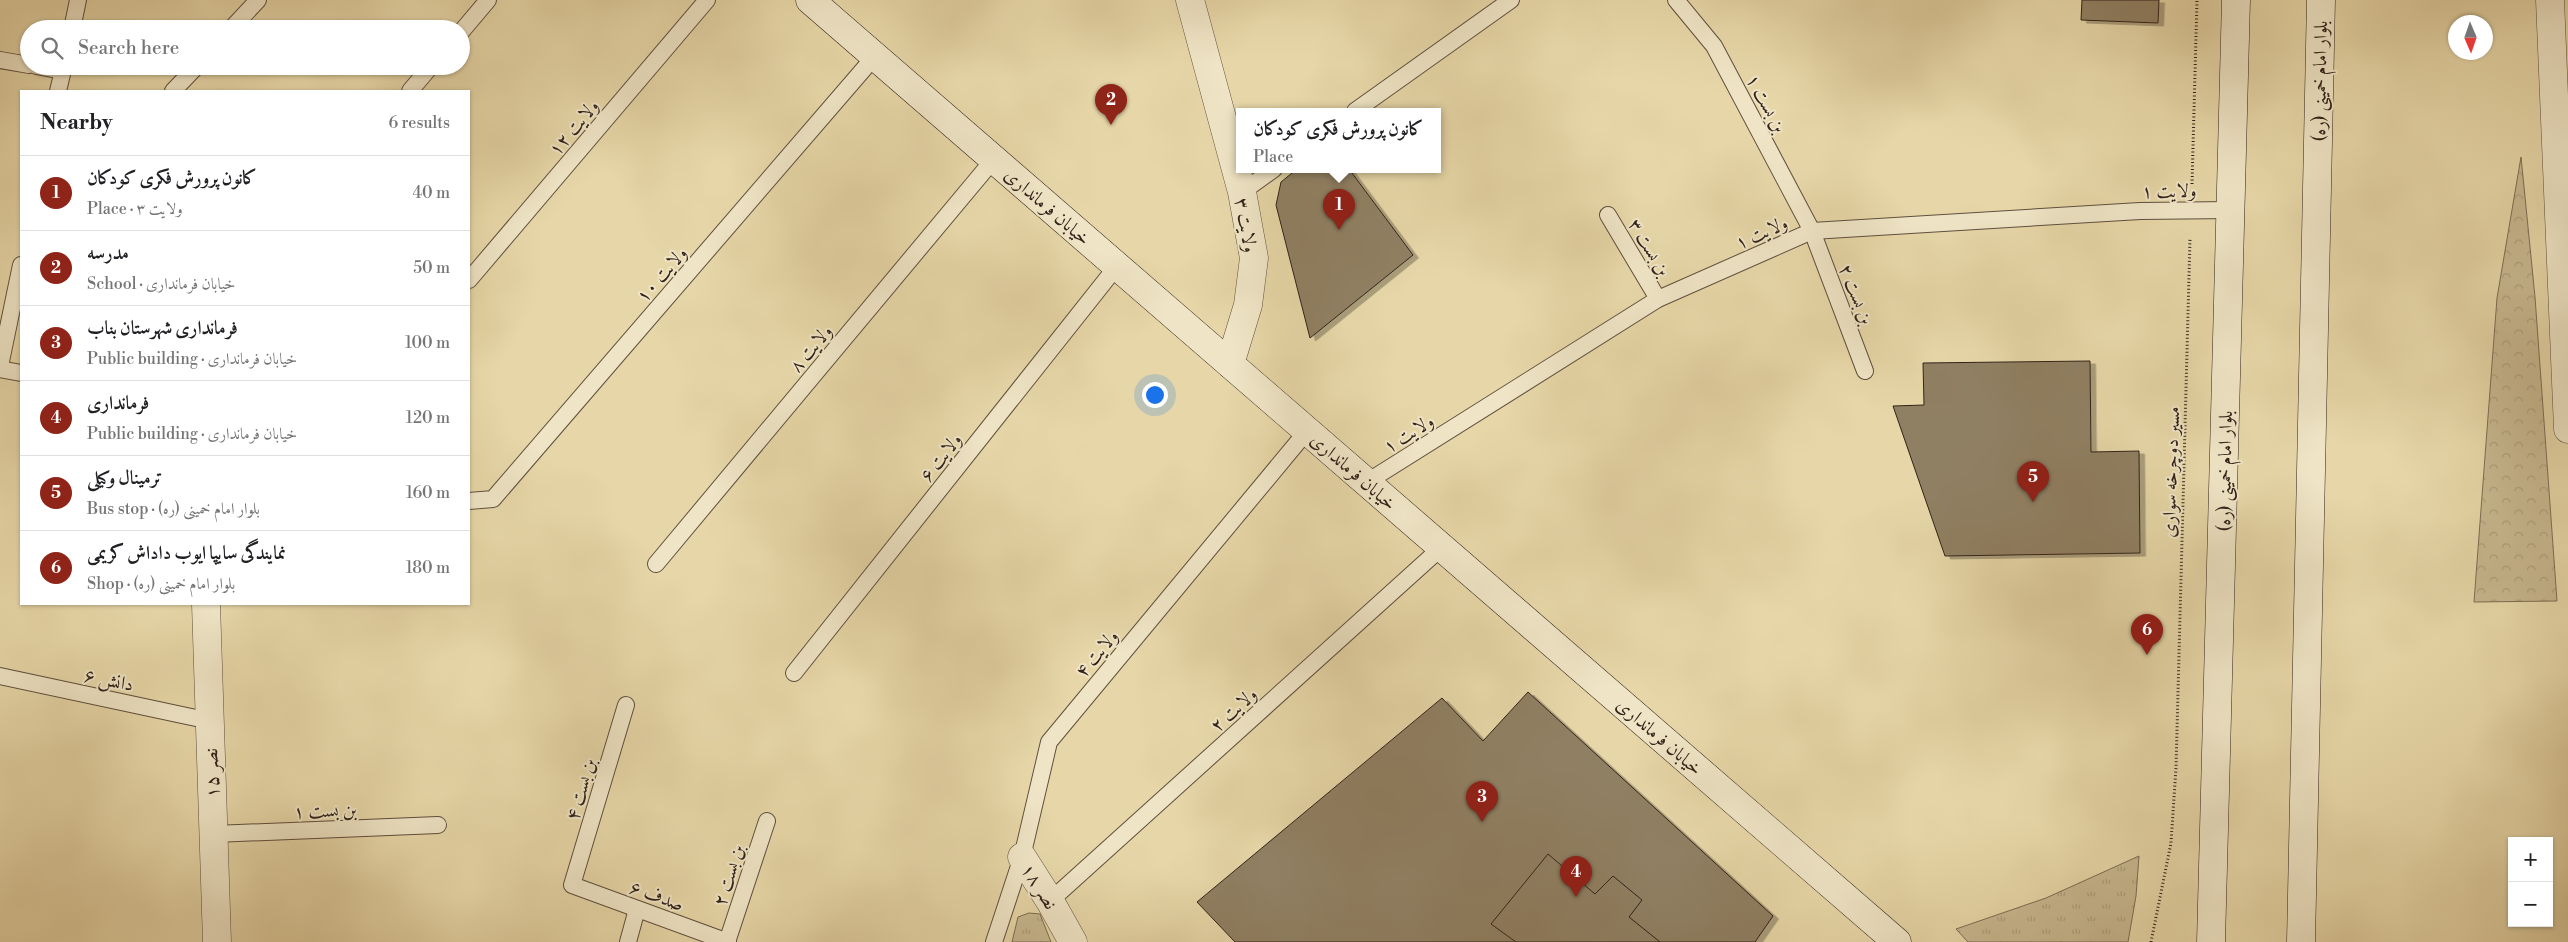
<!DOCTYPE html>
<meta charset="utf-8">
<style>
:root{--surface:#fff;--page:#f6f6f6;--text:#202124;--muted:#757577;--line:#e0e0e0;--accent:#8f2418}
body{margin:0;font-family:"Libre Bodoni",Amiri,serif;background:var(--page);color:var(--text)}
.controls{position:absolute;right:15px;bottom:15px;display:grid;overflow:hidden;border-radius:0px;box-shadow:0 1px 4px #0004}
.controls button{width:45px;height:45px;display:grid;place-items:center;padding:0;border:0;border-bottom:1px solid var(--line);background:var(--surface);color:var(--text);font:25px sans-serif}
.compass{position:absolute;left:2448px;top:15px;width:45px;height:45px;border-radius:50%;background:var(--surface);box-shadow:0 1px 4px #0004;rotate:178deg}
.you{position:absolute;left:1154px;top:394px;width:18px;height:18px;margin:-12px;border:4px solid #fff;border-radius:50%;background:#1a73e8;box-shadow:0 0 0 8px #1a73e833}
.badge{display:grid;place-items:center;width:32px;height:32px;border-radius:50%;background:var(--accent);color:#fff;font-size:16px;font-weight:700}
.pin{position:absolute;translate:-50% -41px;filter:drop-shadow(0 1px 2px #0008)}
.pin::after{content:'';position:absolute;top:26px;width:18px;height:15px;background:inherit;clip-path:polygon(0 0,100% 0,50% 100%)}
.popup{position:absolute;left:1236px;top:108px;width:205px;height:65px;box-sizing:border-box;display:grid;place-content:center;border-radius:0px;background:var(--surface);filter:drop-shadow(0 1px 4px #0005);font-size:16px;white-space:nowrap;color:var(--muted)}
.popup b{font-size:19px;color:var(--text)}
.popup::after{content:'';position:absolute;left:50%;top:100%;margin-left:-10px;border:10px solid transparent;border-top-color:var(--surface)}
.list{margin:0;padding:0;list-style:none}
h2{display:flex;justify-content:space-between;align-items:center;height:65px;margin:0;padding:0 20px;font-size:21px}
h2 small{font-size:16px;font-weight:400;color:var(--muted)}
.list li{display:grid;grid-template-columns:32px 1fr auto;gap:15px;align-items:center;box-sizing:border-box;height:75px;padding:0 20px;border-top:1px solid var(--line)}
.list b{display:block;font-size:19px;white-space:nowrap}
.list p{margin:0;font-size:16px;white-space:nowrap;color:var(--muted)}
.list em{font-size:16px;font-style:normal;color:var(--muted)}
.icon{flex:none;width:28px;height:28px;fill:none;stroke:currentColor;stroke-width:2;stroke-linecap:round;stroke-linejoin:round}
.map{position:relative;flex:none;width:2568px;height:942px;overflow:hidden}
.search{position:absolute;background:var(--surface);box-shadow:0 1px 4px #0004;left:20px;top:20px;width:450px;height:55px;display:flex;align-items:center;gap:12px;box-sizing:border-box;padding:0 18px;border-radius:28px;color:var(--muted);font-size:19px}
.panel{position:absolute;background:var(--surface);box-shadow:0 1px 4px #0004;left:20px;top:90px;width:450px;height:515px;border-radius:0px}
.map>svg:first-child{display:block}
.grass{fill:url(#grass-tufts);stroke:#7d6d55}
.park{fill:url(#park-crowns);stroke:#7d6d55}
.building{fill:#908064;stroke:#32221a;filter:url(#shadow)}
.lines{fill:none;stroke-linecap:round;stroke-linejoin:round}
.service-casing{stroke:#5f4f3e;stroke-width:18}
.minor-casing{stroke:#5f4f3e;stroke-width:29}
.secondary-casing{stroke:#32221a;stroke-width:29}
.path{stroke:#32221a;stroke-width:3;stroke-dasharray:1 2.5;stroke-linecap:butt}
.service{stroke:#efe5c6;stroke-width:16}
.minor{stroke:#efe5c6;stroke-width:28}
.secondary{stroke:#efe5c6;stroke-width:28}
.labels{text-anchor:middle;stroke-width:4;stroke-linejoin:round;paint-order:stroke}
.street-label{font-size:19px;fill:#32221a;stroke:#efe5c6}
</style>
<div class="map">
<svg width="2568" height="942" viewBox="0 0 2568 942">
<defs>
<pattern id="grass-tufts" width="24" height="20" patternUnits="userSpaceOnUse" patternTransform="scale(1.25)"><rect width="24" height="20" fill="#c8b890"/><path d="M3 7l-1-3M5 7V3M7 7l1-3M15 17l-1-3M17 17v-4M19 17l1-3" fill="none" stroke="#ac9e7c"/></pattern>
<pattern id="park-crowns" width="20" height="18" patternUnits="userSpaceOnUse" patternTransform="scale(1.25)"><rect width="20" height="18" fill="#c8b890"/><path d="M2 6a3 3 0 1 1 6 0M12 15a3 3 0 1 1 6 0" fill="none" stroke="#ac9e7c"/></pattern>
<filter id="shadow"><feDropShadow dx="5.5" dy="3" stdDeviation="0" flood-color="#0004"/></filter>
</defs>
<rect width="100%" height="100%" fill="#e7d7a8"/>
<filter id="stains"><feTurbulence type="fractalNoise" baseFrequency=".004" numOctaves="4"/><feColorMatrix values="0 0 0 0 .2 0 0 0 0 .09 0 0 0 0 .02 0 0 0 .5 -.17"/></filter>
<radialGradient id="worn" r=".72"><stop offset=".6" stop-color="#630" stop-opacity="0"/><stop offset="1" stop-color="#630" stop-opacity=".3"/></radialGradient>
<!-- grass -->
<g class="grass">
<path d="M2139,856L2136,896L2128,942H1968L1956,929L2046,898Z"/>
<path d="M1029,913L1040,914L1051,942H1012L1018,917Z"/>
</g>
<!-- park -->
<path class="park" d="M2521,157L2535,297L2557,601L2474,602L2497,298Z"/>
<!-- building -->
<g class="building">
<path d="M2082,0H2159L2158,23L2081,20Z"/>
<path d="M1297,169H1349L1413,255L1310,338L1276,205L1281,182Z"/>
<path d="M2090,361L2091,452L2139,451L2140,553L1945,556L1893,406L1924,405L1923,363Z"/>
<path d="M1528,692L1773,916L1755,942H1235L1197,902L1442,698L1483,741Z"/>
<path d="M1548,854L1595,894L1613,876L1642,900L1629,917L1660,942H1516L1491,924Z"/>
</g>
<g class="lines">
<!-- service casing -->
<g class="service-casing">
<g id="service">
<path d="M1676,0L1714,46L1812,231L1865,371"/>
<path d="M72,29L78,0"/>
<path d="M231,29L258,0"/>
<path d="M461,32L488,0"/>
<path d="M0,60L29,65"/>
<path d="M36,66L63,71"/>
<path d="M58,91L64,66"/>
<path d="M173,91L197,66"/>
<path d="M410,91L431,66"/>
<path d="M1355,111L1511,0"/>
<path d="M1242,192L1274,169"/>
<path d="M1608,215L1658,299"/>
<path d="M469,280L707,0"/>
<path d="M0,366L21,265"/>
<path d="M0,369L21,373"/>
<path d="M1367,482L1658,299L1812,231L2140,211L2231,210"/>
<path d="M469,501L493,499L875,56"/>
<path d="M656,564L994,159"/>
<path d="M794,673L1117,266"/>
<path d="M0,676L210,721"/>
<path d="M626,705L572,885L728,942"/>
<path d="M214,834L438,825"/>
<path d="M1050,901L1442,547"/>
<path d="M628,942L637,909"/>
<path d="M727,942L767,821"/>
<path d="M994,942L1022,857L1049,742L1307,431"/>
</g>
</g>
<!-- minor casing -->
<g class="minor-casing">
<g id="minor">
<path d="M1190,0L1242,192L1254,258L1248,305L1230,364"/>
<path d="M2550,0L2568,429"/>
<path d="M206,604L217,942"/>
<path d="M1022,857L1050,901L1073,942"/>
</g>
</g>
<!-- secondary casing -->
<g class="secondary-casing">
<g id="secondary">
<path d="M810,0L1897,942"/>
<path d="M2211,942L2236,0"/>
<path d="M2301,942L2321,0"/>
</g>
</g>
<!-- path -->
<g class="path">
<path d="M2192,184L2197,0"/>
<path d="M2151,942L2171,843L2176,768L2190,238"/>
</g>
<!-- service -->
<use href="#service" class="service"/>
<!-- minor -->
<use href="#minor" class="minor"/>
<!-- secondary -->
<use href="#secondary" class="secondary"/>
</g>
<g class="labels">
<!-- street labels -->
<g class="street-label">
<text transform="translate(2319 81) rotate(-89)" y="7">بلوار امام خمینی (ره)</text>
<text transform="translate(1767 103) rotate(62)" y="7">بن بست ۱</text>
<text transform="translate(573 127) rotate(-50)" y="7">ولایت ۱۲</text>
<text transform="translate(2169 190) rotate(-1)" y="7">ولایت ۱</text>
<text transform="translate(1048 206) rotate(41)" y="7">خیابان فرمانداری</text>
<text transform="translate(1247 225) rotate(80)" y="7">ولایت ۳</text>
<text transform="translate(1761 232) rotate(-24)" y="7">ولایت ۱</text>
<text transform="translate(1650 247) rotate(59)" y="7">بن بست ۳</text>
<text transform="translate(661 274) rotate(-49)" y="7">ولایت ۱۰</text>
<text transform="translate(1857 294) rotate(69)" y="7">بن بست ۲</text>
<text transform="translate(810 348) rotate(-50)" y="7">ولایت ۸</text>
<text transform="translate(1408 433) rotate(-32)" y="7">ولایت ۱</text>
<text transform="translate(940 457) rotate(-52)" y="7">ولایت ۶</text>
<text transform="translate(1354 471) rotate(41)" y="7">خیابان فرمانداری</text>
<text transform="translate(2224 471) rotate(-89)" y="7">بلوار امام خمینی (ره)</text>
<text transform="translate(2170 472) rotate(-88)" y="7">مسیر دوچرخه سواری</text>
<text transform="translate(1096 653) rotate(-50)" y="7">ولایت ۴</text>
<text transform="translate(109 679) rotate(12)" y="7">دانش ۶</text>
<text transform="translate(1233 709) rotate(-42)" y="7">ولایت ۲</text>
<text transform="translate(1660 736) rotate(41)" y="7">خیابان فرمانداری</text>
<text transform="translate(211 773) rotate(-92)" y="7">نصر ۱۵</text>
<text transform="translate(580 789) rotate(-73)" y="7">بن بست ۴</text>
<text transform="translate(325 810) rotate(-2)" y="7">بن بست ۱</text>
<text transform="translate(728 875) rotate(-72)" y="7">بن بست ۲</text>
<text transform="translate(1040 886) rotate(58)" y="7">نصر ۱۸</text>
<text transform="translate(657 895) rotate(20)" y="7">صدف ۶</text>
</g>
</g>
<rect width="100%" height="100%" filter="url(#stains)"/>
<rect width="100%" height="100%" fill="url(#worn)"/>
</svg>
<div class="controls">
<button>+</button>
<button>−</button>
</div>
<svg class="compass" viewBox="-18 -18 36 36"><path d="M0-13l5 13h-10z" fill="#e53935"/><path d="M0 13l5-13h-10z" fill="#757577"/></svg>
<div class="you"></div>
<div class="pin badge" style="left:1339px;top:230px">1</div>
<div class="popup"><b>کانون پرورش فکری کودکان</b>Place</div>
<div class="pin badge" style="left:1111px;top:125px">2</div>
<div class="pin badge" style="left:1482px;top:822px">3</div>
<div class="pin badge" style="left:1576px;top:897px">4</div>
<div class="pin badge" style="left:2033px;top:502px">5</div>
<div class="pin badge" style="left:2147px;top:655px">6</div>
<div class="search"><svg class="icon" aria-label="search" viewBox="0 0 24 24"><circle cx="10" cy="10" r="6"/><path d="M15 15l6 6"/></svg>Search here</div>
<section class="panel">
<h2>Nearby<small>6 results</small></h2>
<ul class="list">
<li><span class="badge">1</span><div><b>کانون پرورش فکری کودکان</b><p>Place · ولایت ۳</p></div><em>40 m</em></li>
<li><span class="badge">2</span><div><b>مدرسه</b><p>School · خیابان فرمانداری</p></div><em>50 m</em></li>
<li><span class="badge">3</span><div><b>فرمانداری شهرستان بناب</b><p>Public building · خیابان فرمانداری</p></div><em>100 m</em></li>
<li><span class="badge">4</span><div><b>فرمانداری</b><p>Public building · خیابان فرمانداری</p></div><em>120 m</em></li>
<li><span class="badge">5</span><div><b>ترمینال وکیلی</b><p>Bus stop · بلوار امام خمینی (ره)</p></div><em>160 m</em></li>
<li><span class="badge">6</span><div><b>نمایندگی سایپا ایوب داداش کریمی</b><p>Shop · بلوار امام خمینی (ره)</p></div><em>180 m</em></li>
</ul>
</section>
</div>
